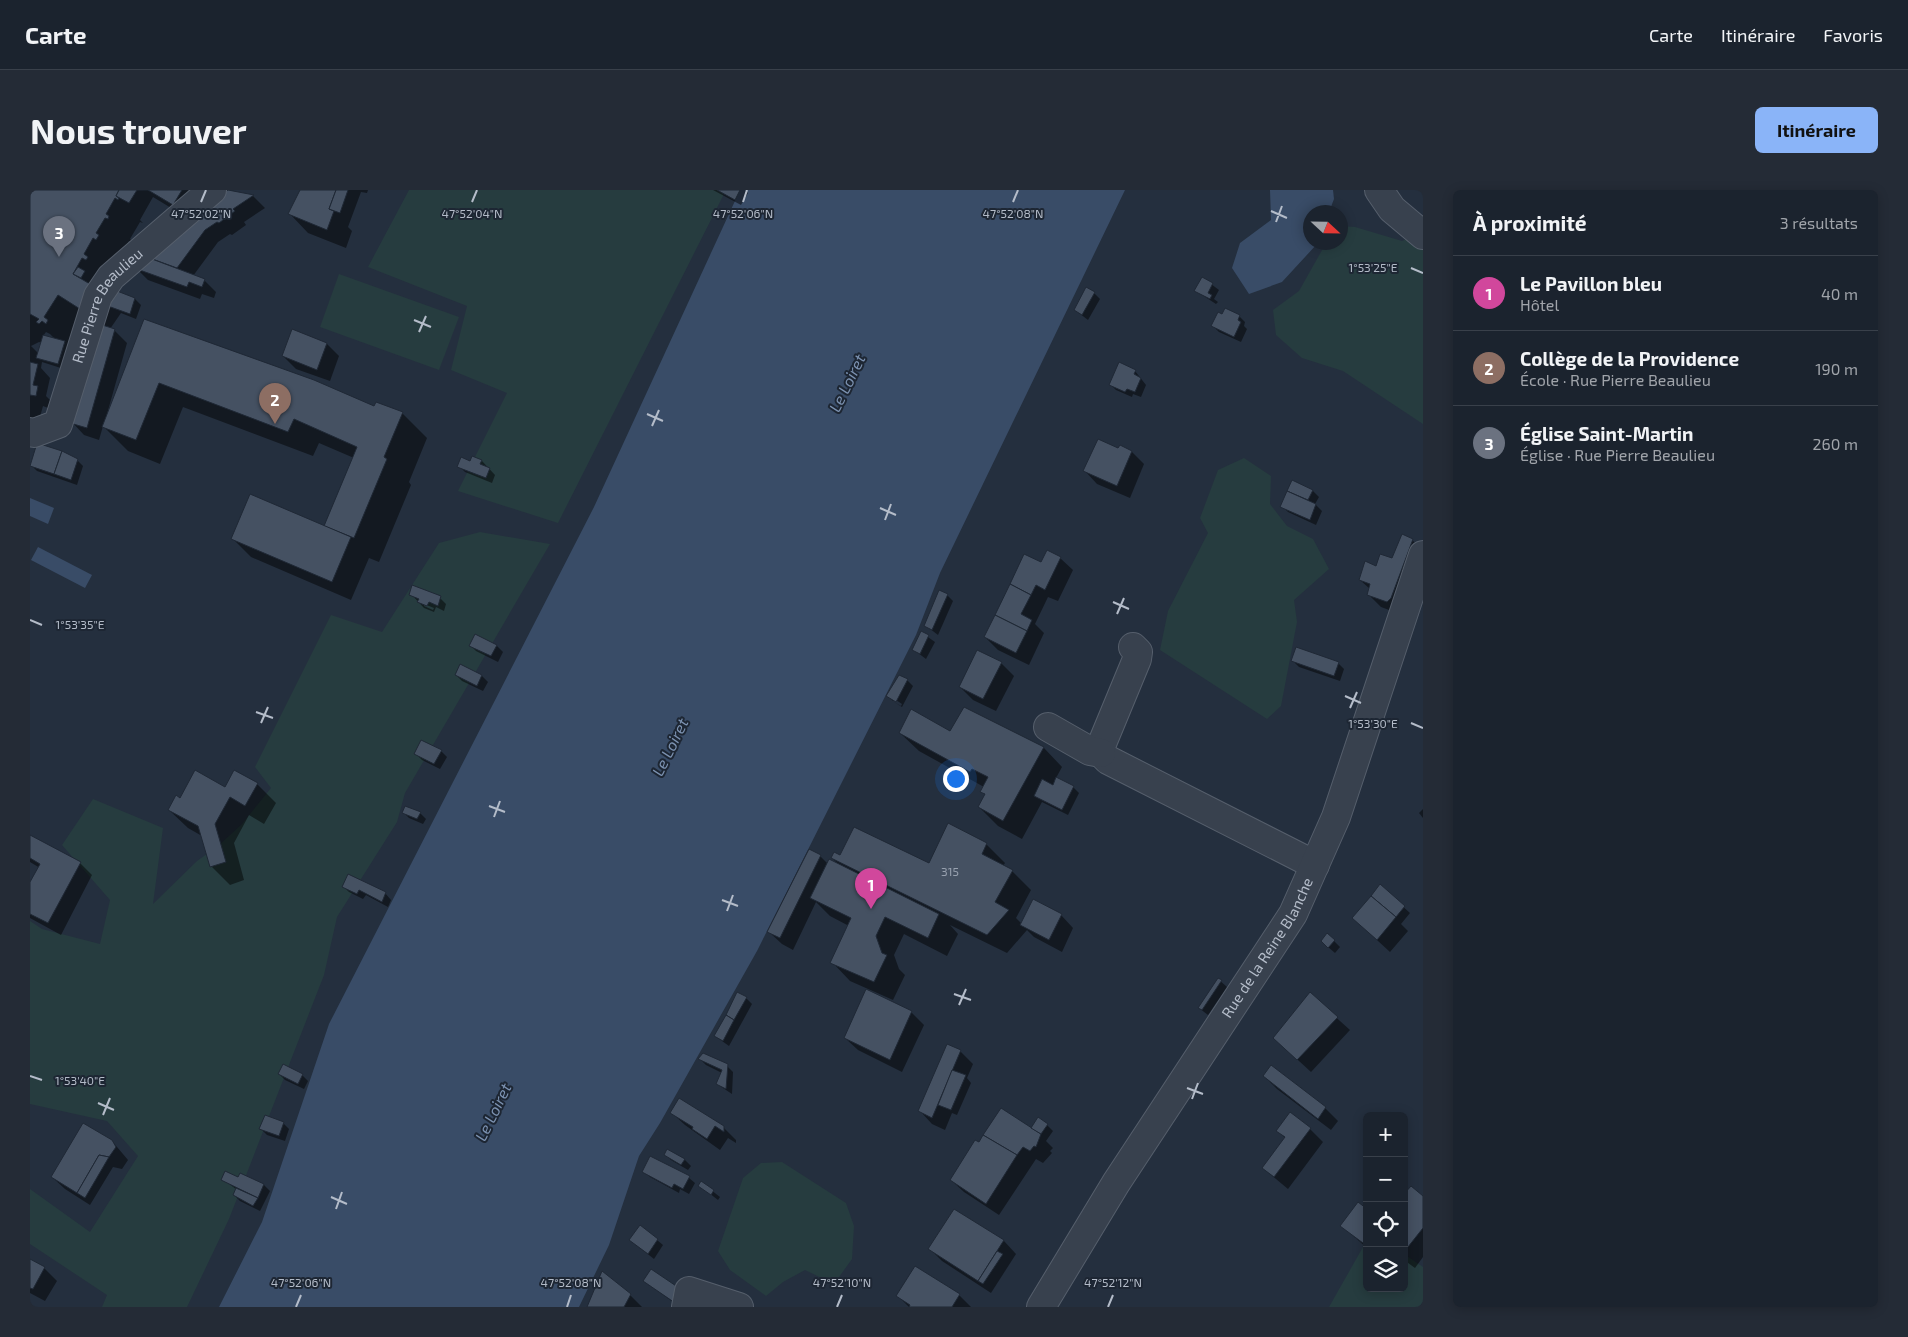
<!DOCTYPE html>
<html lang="fr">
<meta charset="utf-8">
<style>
:root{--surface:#1b232e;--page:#242b36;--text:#f1f3f6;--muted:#a0a4aa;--line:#39404a;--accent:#8ab4f8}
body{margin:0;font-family:"Exo 2",sans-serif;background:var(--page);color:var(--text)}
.controls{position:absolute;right:15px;bottom:15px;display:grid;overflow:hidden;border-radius:8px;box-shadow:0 2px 12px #0003}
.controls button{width:45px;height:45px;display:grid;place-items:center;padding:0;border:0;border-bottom:1px solid var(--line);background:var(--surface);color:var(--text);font:25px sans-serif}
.compass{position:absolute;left:1273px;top:15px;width:45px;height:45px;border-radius:50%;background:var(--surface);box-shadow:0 2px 12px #0003;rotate:112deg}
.you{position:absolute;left:925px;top:588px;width:18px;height:18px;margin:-12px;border:4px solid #fff;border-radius:50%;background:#1a73e8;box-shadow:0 0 0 8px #1a73e833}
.badge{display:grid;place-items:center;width:32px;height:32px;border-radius:50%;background:var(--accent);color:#fff;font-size:16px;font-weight:700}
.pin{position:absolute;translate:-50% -41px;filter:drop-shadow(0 1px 2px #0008)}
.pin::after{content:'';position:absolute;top:26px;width:18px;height:15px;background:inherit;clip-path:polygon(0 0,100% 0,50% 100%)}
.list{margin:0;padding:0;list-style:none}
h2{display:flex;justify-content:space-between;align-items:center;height:65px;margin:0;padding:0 20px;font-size:21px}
h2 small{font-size:16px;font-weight:400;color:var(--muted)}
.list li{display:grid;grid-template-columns:32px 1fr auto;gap:15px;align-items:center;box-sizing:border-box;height:75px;padding:0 20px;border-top:1px solid var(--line)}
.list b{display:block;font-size:19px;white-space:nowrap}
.list p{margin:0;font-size:16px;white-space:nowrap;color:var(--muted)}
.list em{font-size:16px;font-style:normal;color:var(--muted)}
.icon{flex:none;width:28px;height:28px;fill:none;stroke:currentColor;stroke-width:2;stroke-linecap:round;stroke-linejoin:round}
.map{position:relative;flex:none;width:1393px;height:1117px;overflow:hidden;border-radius:8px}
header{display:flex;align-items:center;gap:30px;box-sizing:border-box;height:70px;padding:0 25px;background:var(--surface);border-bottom:1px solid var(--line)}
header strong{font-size:24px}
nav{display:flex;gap:28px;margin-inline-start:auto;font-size:18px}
.intro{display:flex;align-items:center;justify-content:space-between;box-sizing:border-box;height:120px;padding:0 30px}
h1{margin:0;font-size:35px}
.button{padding:12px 22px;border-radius:8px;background:var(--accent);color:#111;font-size:18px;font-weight:700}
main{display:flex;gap:30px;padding:0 30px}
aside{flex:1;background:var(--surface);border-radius:8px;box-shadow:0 2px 12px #0003}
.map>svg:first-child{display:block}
.green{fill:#263c3f}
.water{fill:#394c67}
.shadow{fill:#0007;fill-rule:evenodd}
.building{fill:#455162;stroke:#1f2835}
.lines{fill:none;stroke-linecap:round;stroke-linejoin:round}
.minor-casing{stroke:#565f6c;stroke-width:30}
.minor{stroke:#38414e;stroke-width:28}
.ticks{fill:none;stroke:#b4bcc9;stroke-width:2}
.labels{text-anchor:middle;stroke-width:4;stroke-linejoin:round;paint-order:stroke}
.number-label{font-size:12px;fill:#98a1af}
.street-label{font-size:15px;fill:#b4bcc9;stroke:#1d2633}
.water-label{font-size:16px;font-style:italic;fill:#7c92b1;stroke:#1d2633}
.ticks-label{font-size:12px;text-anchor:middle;fill:#b4bcc9;stroke:#1d2633;stroke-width:4;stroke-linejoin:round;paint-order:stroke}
</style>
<header>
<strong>Carte</strong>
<nav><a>Carte</a><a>Itinéraire</a><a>Favoris</a></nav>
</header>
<div class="intro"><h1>Nous trouver</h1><a class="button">Itinéraire</a></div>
<main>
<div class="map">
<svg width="1393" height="1117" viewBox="0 0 1393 1117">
<rect width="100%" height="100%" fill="#242f3e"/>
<!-- green -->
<g class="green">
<path d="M379,0H696L528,333L428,301L477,203L421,180L437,116L338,77Z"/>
<path d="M1311,36L1325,37L1372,51L1393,42V234L1313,181L1272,168L1246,145L1243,120L1269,101L1296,53L1310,52Z"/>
<path d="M309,84L429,127L409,180L290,137Z"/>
<path d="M1214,268L1241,286L1240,314L1257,336L1283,349L1299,379L1264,410L1267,432L1251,516L1237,529L1130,460L1138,421L1178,343L1170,328L1188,280Z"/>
<path d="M450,342L520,354L375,603L367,632L307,727L294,785L199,1029L157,1117H72L77,1105L0,1054V999L60,1042L108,966L77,931L0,914V731L12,739L70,754L80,710L32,655L63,609L133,638L123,714L167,671L188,656L212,634L241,598L225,577L301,425L352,442L409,353Z"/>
<path d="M752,972L816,1013L824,1036L822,1069L804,1094L775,1080L753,1092L736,1106L700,1080L688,1061L713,988L731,973Z"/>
<path d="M1337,1050V1098H1374V1064L1393,1077V1117H1299Z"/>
</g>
<!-- water -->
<g class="water">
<path d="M710,0H1095L910,383L886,445L727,761L630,933L609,966L579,1055L549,1117H189L232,1032L299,834L564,317Z"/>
<path d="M1240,0H1303L1304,9L1299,22H1280V52L1288,53L1287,54L1252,92L1219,104L1202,78L1210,53L1241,30Z"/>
<path d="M0,308L24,318L18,334L0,326Z"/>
<path d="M8,357L62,385L55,398L1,370Z"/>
</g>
<!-- shadow -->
<g class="shadow">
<path d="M171,0L156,27L123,7L110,30L113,33L110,32L100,49L103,52L99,51L90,68L83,100L105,109L111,115L106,129L91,123L80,139L84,140L97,153L77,224H79L115,131L344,218L372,223L397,248L379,292L381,295L349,372L339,368L321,410L221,367L202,348L295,337L324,268L289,253L283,266L153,217L130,274L98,261L73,236L69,250L54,245L42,232L54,129L38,152L42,155L34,179L12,172L11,178L20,188L16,206L20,210L18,218L13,216L7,238L0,236V1ZM16,142L20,144L25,149L13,146ZM9,152L12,153L9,164L1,156Z"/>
<path d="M200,0L223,6L235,18L214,32L216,35L202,45L200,44L188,52L163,86L174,90L186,102L184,108L172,104L170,109L118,90L106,78L166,24Z"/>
<path d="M270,0H338L337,3L331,2L318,37L322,41L316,58L278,43L260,24Z"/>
<path d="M683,0H715L718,3L711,15Z"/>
<path d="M1173,88L1189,100L1184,109L1188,112L1186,114L1166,101Z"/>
<path d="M1064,103L1070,109L1058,130L1045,120Z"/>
<path d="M1209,126L1215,132L1214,136L1217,139L1211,152L1189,142L1183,136Z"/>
<path d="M297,154L309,166L300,191L266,179L253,166Z"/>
<path d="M1105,181L1116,195L1111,207L1103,204L1102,207L1086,200L1080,194Z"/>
<path d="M1089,260L1102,262L1114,274L1100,308L1067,294L1055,281Z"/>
<path d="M47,270L53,276L47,295L7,281L1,275Z"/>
<path d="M452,271L465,285L462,293L435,282L429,276Z"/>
<path d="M1262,292L1283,301L1289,307L1285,314L1292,321L1286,335L1258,322L1252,316Z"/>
<path d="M1382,350L1393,360L1370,424L1351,417L1338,404L1340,399L1330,390L1347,377L1363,370Z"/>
<path d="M1030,368L1043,380L1028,411L1018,407L1005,434L1014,443L999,475L968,460L955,447L1012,374Z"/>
<path d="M381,404L410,408L416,414L414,421L406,417L404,422L394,418ZM394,414L404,418L403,420L394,416Z"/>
<path d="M917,405L923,411L908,445L895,435Z"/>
<path d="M892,443L905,452L896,469L884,460Z"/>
<path d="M445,446L467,456L473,462L468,472L446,461L440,455Z"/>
<path d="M948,462L971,473L984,486L966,521L943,510L930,497Z"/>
<path d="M1263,471L1308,473L1314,479L1310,491L1269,477Z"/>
<path d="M430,476L452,486L458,492L453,501L432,491L426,485Z"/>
<path d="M877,490L883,496L872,517L864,512L871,516L872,514L863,508V511L858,506Z"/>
<path d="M934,519L1014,558L1032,577L1026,588L1043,597L1049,603L1038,625L1012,612L992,649L968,636L949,617L956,605L952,601L954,597L889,561L870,543H921Z"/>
<path d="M411,561L417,567L410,579L392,570L386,564Z"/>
<path d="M227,594L246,613L234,634L219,625L204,653L214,690L200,695L181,676L172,646L158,638L139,620L151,609L196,598Z"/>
<path d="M1393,619V628L1389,623Z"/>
<path d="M373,622L390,623L396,629L393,634L379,628Z"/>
<path d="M0,646L50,673L62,685L31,745L0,728V695L10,678L0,672Z"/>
<path d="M956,654L975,673L973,676L982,681L1001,700L986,728L992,734L1031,725L1043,738L1032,762L1004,747L997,740L977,763L920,735L928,744L917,766L874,744L864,765L869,779L875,785L863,810L820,791L802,772L819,736L800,726L786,712L763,760L752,754L739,742L790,666L798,674L809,675L802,668L811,667L900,675Z"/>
<path d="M313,696L355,703L361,710L358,717L336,705L333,709L319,702Z"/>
<path d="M1350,696L1380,723L1371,734L1378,741L1360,762L1323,728Z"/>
<path d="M1304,751L1310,757L1305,763L1298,757Z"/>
<path d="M1188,789L1197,797L1178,825L1169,818Z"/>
<path d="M1280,804L1320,840L1281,882L1244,848Z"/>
<path d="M716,808L722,814L699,856L685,846Z"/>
<path d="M881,822L894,835L872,882L828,860L815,848Z"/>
<path d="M930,861L943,874L937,888L941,893L927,925L922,923L915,940L902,934L890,921Z"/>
<path d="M670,869L697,876L703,882L702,904L687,894L692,883L676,875Z"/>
<path d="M1241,877L1295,918L1308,931L1301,940L1247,899L1234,886Z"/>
<path d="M249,884L272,885L278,891L274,899L255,890Z"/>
<path d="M642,923L693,937L706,950V953L698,948L690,960L655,935Z"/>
<path d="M253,933L259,939L255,951L237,945L231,939Z"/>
<path d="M1017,935L1023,941L1016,951L1023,958L1020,961L1022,963L1013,973L1006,969L969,1025L934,1002L921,990L949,954L1006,942Z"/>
<path d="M1280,939L1293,952L1258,999L1233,978L1255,948L1248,941Z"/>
<path d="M82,951L98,970L92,979L83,977L60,1015L35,999L22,987Z"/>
<path d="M638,960L655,970L661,976L658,980L641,970L635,964Z"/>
<path d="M614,981L659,988L665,993L659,1004L650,999L649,1003L620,987Z"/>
<path d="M193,989H208L234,995L240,1001L230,1021L210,1011L204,1005L207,1000Z"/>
<path d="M672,993L690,1007L688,1010L670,996Z"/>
<path d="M1374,1006L1393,1007V1067L1385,1078L1374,1070Z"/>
<path d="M924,1020L974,1051L986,1064L961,1103L912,1071L900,1059Z"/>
<path d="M1337,1021V1058L1312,1036Z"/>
<path d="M600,1050H627L633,1055L624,1069Z"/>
<path d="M0,1071L14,1078L27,1091L15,1111L0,1103Z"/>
<path d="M885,1078L929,1105L941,1117H879L868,1106Z"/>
<path d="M621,1080L650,1117L614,1091Z"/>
<path d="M600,1105L612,1117H559Z"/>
</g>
<!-- building -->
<g class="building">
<path d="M0,0H89L86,6L89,8L88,10L85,8L76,24L79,26L78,29L75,28L66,43L69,45L66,50L63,48L54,64L58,67L56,70L52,68L43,84L65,97L50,119L28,105L14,127L18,130L16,134L12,131L9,134L6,132L9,129L0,124Z"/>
<path d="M89,0H107L99,13L86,6Z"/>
<path d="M118,0H152L143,15Z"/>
<path d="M198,0L224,5L203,19L205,21L189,33L187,32L175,40L147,78L114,66L165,23Z"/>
<path d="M270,0H306L299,19L304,21L297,40L258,24Z"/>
<path d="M306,0H318L310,23L299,19Z"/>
<path d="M687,0H710L705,10Z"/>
<path d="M114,66L175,89L172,97L159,92L157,97L104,78Z"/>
<path d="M48,77L55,81L51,88L43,84Z"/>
<path d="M1172,87L1183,93L1178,103L1182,105L1180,109L1164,101Z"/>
<path d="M1056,97L1065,102L1052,125L1044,120Z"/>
<path d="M82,99L105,108L100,124L75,115Z"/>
<path d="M1195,118L1210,125L1208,130L1211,132L1204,147L1181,136L1188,122L1192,124Z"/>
<path d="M114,129L284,190L344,216L346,212L373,222L354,267L357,269L324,348L294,336L327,257L264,229L258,242L129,193L106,250L72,237Z"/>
<path d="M69,134L85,139L57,238L40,233Z"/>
<path d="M262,139L297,153L287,180L252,166Z"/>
<path d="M13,145L35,151L28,174L6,168Z"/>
<path d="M0,172L8,174L3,195L8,196L6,206L0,205Z"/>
<path d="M1089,172L1106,180L1104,184L1111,188L1105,202L1097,199L1095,202L1079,195Z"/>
<path d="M1068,249L1088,258L1090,255L1102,261L1087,296L1053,281Z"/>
<path d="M7,253L32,261L24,284L0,276Z"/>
<path d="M32,261L48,269L41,290L24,284Z"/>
<path d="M442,266L452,270L450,274L460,278L456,288L427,277L431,267L440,271Z"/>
<path d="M1262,290L1283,300L1278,310L1257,301Z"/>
<path d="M1257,301L1286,314L1280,330L1250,317Z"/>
<path d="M220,304L321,347L302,392L201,349Z"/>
<path d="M1372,344L1383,349L1361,408L1357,412L1337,405L1340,394L1329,390L1335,371L1346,376L1350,364L1362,368Z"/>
<path d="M1017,360L1031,367L1015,400L1006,395L1001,405L980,394L994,364L1011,372Z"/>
<path d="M980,394L1001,405L991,424L1002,430L997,441L965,425Z"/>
<path d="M382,395L411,406L408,416L399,412L397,416L387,412L389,409L379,405Z"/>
<path d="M909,400L918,404L902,440L894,436Z"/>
<path d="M965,425L997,441L986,463L954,447Z"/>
<path d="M891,441L899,445L890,464L882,460Z"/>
<path d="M445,444L467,455L461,466L439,456Z"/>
<path d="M1266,457L1309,472L1304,486L1261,471Z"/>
<path d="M947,460L972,472L953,509L929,497Z"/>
<path d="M430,474L452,485L447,496L425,485Z"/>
<path d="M869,485L878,489L866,512L856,506Z"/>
<path d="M934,517L1014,557L973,631L948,617L955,604L950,602L958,587L942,579L940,582L869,543L881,519L920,541Z"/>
<path d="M391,550L412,560L404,574L384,564Z"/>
<path d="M165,580L195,597L204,580L228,593L215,616L200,607L185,634L196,672L180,677L168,636L138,620L146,605L150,608Z"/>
<path d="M1026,587L1044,596L1032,620L1004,606L1012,589L1023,595Z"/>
<path d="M375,616L391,622L387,629L372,623Z"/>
<path d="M918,633L957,653L952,664L983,680L965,712L979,720L957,745L801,668L804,662L810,665L824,637L899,673Z"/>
<path d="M0,645L51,672L18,733L0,724V692L10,674L0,668Z"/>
<path d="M779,659L791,665L750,748L737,742Z"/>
<path d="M799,669L909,724L898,748L855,727L846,746L852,763L857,765L844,792L800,773L821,728L780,708Z"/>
<path d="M318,684L356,702L352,712L329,700L327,704L312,697Z"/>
<path d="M1350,694L1375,716L1366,727L1341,706Z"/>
<path d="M1341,706L1366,727L1347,750L1322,728Z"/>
<path d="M1003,709L1032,724L1019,750L990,735Z"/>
<path d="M1297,743L1305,750L1298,758L1291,751Z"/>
<path d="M1188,788L1192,790L1172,820L1168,818Z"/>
<path d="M836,799L882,821L860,870L814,848Z"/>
<path d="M707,802L717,807L704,830L696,825Z"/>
<path d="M1280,802L1308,827L1267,870L1243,848Z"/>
<path d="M696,825L704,830L693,851L684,846Z"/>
<path d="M917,854L931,860L902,928L888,921Z"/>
<path d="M673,863L698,874L696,899L686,894L692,880L668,869Z"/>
<path d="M253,874L273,884L268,894L248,884Z"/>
<path d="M1241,875L1296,917L1288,929L1233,886Z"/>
<path d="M922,880L936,885L921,920L908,915Z"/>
<path d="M649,908L694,936V942L685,936L677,949L662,939L663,937L640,923Z"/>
<path d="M971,918L1011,944L1006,957L1004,956L1000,961L993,957L987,965L953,945Z"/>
<path d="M1260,922L1281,938L1244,987L1232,978L1255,947L1246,941Z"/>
<path d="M235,925L254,932L249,946L229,939Z"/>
<path d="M1008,927L1018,934L1011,944L1001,938Z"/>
<path d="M53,933L82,950L86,957L79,967L69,965L47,1003L21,987Z"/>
<path d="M953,945L987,965L956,1014L920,990L945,950L949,952Z"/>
<path d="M637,959L655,969L651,975L634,965Z"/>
<path d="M69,965L79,967L55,1008L47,1003Z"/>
<path d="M620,966L660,986L653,999L644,994L642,998L612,982Z"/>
<path d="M195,981L208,987L210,983L234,994L228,1008L191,990Z"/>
<path d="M671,991L684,1000L681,1005L668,996Z"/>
<path d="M1381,996L1393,1006V1038L1374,1062V1004Z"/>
<path d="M206,998L228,1008L223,1016L203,1005Z"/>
<path d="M1328,1012L1337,1019V1056L1310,1036Z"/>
<path d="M924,1019L974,1050L948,1091L898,1059Z"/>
<path d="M610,1035L628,1049L618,1064L599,1050Z"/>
<path d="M967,1061L973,1064L953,1094L948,1091Z"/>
<path d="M0,1069L15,1077L3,1099L0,1098Z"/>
<path d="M885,1076L930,1104L922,1117H879L880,1115L866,1106Z"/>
<path d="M621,1079L658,1104L651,1117L613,1091Z"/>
<path d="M572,1081L601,1104L594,1117H557Z"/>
</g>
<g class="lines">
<!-- minor casing -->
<g class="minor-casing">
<g id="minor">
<path d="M1349,0L1362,19L1393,45"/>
<path id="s1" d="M0,242L4,243L28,234L68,106L81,87L182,0"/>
<path d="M1103,457L1108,462L1107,469L1071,556V563L1078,570L1285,675"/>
<path d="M1018,537L1060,561L1071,563"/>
<path d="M656,1117L659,1101L709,1117"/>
<path id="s2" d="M1011,1117L1086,993L1263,724L1306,627L1393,365"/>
</g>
</g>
<!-- minor -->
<use href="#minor" class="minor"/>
</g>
<!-- ticks -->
<path class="ticks" d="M171,12L176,0M442,12L447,0M713,12L717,0M983,12L988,0M1241,21L1257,28M1246,32L1252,16M1381,78L1393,83M384,130L401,137M389,142L396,126M617,224L633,231M622,236L629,220M850,318L866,325M855,330L861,314M1083,412L1099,419M1087,424L1094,408M0,430L12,435M1315,506L1331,513M1320,518L1327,502M226,522L243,528M231,533L238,517M1381,533L1393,538M459,616L475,622M464,627L470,611M692,710L708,716M697,721L703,705M924,804L941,810M929,815L936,799M0,886L12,890M1157,898L1173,904M1162,909L1168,893M68,913L84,920M73,925L80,908M301,1007L317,1014M306,1019L312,1002M266,1117L271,1105M537,1117L541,1105M807,1117L812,1105M1078,1117L1083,1105"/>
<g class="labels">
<!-- number labels -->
<g class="number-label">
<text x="920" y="686">315</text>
</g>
<!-- street labels -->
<g class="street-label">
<text dy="5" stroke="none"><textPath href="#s1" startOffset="160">Rue Pierre Beaulieu</textPath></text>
<text dy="5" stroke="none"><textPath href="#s2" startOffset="425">Rue de la Reine Blanche</textPath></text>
</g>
<!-- water labels -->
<g class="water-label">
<text transform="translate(817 193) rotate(-64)" y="6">Le Loiret</text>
<text transform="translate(640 557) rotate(-64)" y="6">Le Loiret</text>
<text transform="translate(463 922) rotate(-64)" y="6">Le Loiret</text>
</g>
</g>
<g class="ticks-label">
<text x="171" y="28">47°52'02"N</text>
<text x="442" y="28">47°52'04"N</text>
<text x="713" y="28">47°52'06"N</text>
<text x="983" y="28">47°52'08"N</text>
<text x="1343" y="82">1°53'25"E</text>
<text x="50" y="439">1°53'35"E</text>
<text x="1343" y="538">1°53'30"E</text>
<text x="50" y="895">1°53'40"E</text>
<text x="271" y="1097">47°52'06"N</text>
<text x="541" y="1097">47°52'08"N</text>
<text x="812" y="1097">47°52'10"N</text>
<text x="1083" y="1097">47°52'12"N</text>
</g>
</svg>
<div class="controls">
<button>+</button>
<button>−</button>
<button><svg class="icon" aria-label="locate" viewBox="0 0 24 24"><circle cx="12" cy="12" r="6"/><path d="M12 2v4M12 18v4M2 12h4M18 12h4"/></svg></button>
<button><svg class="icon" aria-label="layers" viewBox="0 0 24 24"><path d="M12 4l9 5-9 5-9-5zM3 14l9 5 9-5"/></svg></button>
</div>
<svg class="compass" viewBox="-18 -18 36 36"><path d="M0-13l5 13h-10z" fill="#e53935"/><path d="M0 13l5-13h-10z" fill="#a0a4aa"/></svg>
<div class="you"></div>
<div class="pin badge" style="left:841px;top:719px;background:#d1479c">1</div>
<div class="pin badge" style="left:245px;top:234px;background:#8d6e63">2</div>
<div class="pin badge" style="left:29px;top:67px;background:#6b7280">3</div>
</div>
<aside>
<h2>À proximité<small>3 résultats</small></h2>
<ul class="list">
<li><span class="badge" style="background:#d1479c">1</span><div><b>Le Pavillon bleu</b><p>Hôtel</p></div><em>40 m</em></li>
<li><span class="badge" style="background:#8d6e63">2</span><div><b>Collège de la Providence</b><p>École · Rue Pierre Beaulieu</p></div><em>190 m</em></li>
<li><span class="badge" style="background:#6b7280">3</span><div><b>Église Saint-Martin</b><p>Église · Rue Pierre Beaulieu</p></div><em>260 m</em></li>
</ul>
</aside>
</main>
